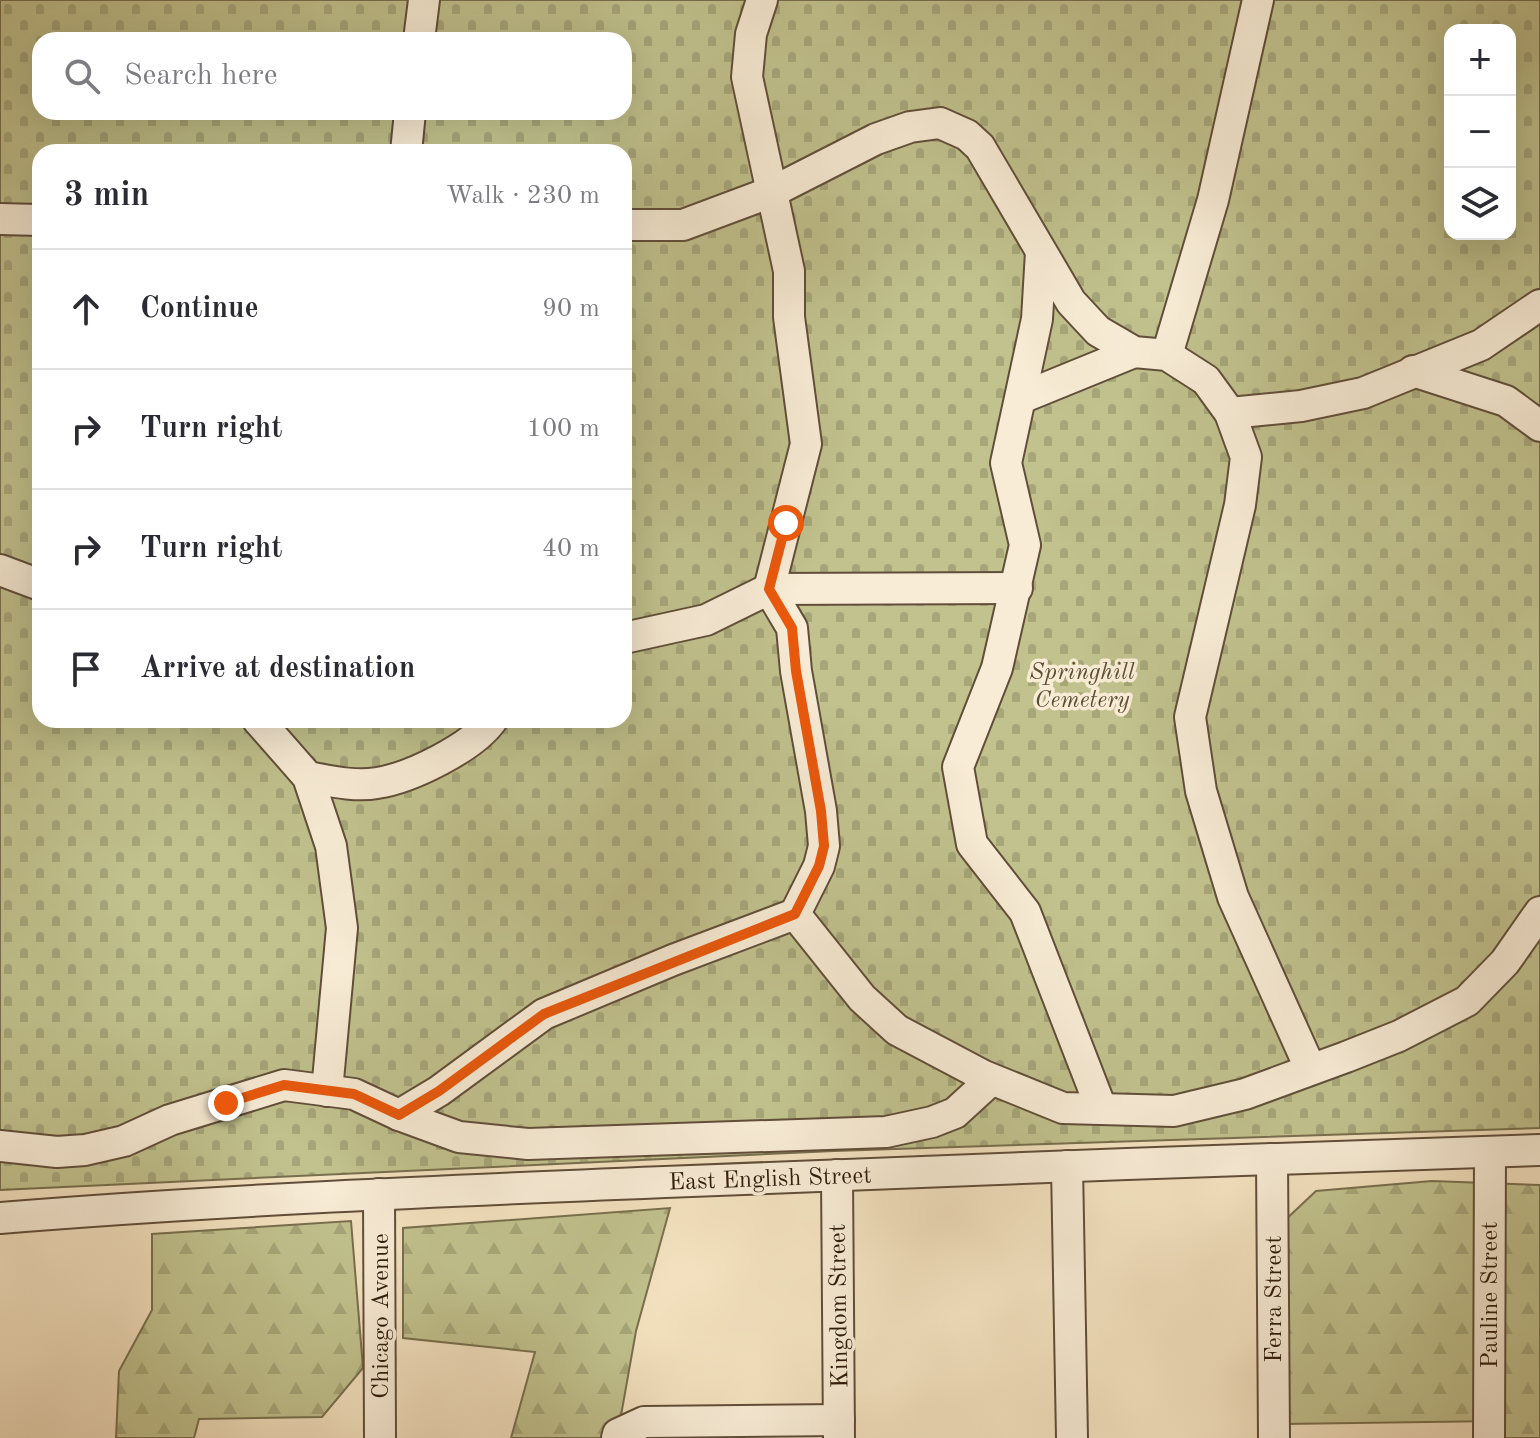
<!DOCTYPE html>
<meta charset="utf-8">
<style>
:root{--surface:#fff;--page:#f2f2f3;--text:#2b2b33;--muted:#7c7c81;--line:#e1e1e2}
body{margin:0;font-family:"Old Standard TT",serif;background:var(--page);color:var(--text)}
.controls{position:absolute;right:24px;top:24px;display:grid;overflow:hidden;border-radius:16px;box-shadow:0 8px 32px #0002}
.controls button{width:72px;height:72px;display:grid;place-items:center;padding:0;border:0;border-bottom:2px solid var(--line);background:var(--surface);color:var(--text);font:40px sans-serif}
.stop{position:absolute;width:24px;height:24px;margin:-18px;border:6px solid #ea580c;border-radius:50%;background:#fff}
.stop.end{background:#ea580c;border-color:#fff;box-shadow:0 2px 8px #0008}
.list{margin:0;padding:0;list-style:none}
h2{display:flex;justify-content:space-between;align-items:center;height:104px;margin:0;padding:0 32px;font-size:34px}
h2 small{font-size:26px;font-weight:400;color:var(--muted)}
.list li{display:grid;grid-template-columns:52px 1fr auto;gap:24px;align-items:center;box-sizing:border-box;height:120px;padding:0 32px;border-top:2px solid var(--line)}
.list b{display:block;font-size:30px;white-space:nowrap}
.list em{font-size:26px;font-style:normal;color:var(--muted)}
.icon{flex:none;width:44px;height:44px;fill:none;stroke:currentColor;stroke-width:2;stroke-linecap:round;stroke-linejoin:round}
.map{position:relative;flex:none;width:1540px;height:1438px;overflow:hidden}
.search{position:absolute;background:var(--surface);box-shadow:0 8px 32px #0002;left:32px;top:32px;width:600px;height:88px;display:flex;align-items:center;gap:20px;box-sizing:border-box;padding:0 28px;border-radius:24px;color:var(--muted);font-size:30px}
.panel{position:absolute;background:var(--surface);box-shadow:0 8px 32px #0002;left:32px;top:144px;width:600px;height:584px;border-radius:24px}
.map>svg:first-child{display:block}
.forest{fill:url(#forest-firs);stroke:#786f4e;stroke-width:2}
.cemetery{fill:url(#cemetery-stones);stroke:#786f4e;stroke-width:2;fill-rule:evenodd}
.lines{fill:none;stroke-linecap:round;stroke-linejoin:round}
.minor-casing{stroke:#614e3a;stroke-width:34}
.minor{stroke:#f8ecd6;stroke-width:30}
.route{stroke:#ea580c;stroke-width:10}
.labels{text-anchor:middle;stroke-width:7;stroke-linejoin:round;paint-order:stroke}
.park-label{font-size:24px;font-style:italic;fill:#5c4e34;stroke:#f8ecd6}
.street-label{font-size:24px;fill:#301c0d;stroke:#f8ecd6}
</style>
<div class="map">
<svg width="1540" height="1438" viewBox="0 0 1540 1438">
<defs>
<pattern id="forest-firs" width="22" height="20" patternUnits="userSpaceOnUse" patternTransform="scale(2)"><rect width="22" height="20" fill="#c1c28e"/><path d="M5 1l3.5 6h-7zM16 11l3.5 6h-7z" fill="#a6a679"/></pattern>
<pattern id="cemetery-stones" width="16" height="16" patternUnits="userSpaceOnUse" patternTransform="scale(2)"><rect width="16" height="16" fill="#c1c28e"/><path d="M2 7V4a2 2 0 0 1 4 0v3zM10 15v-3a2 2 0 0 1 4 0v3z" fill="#a6a679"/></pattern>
</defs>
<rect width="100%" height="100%" fill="#f4e2c0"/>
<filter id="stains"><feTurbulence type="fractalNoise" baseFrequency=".0025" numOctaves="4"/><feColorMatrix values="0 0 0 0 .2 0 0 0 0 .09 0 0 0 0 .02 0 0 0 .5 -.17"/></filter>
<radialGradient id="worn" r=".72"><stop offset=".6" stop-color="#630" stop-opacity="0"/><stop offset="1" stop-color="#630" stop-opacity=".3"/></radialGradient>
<!-- forest -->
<g class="forest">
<path d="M1432,1181L1540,1185V1438H1500L1499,1421L1284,1424L1282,1223L1316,1191Z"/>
<path d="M670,1208L636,1331L617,1438H511L535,1352L403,1338V1228Z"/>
<path d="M351,1221L363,1368L322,1417L199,1419L194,1438H116L119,1371L152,1310V1234Z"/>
</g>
<!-- cemetery -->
<path class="cemetery" d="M0,0H1540V1128L834,1151L0,1190ZM1450,30H1510V234H1450ZM40,40H624V112H40ZM40,152H624V720H40Z"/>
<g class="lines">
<!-- minor casing -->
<g class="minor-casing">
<g id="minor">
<path d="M419,40L424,0"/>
<path d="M406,152L410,112"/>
<path d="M0,219L40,220"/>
<path d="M624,225H683L774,191L876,139L910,127L940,123L967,135L980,147L1071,302L1098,331L1134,352L1167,355L1206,380L1230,413L1246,457L1240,505L1190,717L1201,791L1233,897L1310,1068"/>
<path d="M1041,252L1037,319L1006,463L1025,545L997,668L958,767L972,844L1025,912L1101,1108"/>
<path d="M1167,355L1213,200L1258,0"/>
<path d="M1413,371L1506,401L1540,426"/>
<path d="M1021,398L1134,352"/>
<path d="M1230,413L1301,406L1363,393L1481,345L1540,305"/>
<path d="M0,570L40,585"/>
<path d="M624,638L706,620L769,589L1017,588"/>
<path d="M258,720L308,777L331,846L342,928L327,1091"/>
<path d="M308,777C330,781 355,787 377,783C411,778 473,747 492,720"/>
<path d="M795,914L862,998L897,1030L984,1076L1063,1108L1174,1111L1245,1094L1346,1057L1399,1036L1467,1001L1505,962L1540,912"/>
<path d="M399,1115L439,1091L544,1014L673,960L795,914L819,866L824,846L821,811L796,671L792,628L769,589L806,444L789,317V271L747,77L751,34L762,0"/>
<path d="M0,1146L57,1152L85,1150L124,1141L170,1120L284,1085L354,1094L399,1115L459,1137L528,1144L886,1132L932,1122L955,1113L991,1080"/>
<path d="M1272,1159L1274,1438"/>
<path d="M1067,1166L1072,1438"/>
<path d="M837,1175L839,1438"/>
<path d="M379,1194L380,1438"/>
<path d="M0,1218C221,1200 443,1191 665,1182C957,1170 1248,1159 1540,1150"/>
<path d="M617,1438L618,1434L644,1422L839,1420"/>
<path d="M1489,1438L1490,1152"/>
</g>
</g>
<!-- minor -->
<use href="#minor" class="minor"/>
</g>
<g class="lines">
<!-- route -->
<path class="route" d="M226,1103L284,1085L354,1094L399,1115L439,1091L544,1014L795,914L819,866L824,846L821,811L796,671L792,628L769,589L786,523"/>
</g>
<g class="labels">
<!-- park labels -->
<g class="park-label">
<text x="1082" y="679">Springhill<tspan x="1082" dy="28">Cemetery</tspan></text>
</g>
<!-- street labels -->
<g class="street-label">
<text transform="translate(770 1178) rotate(-2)" y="8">East English Street</text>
<text transform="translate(1489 1295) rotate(-90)" y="8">Pauline Street</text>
<text transform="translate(1273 1299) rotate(-90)" y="8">Ferra Street</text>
<text transform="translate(838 1306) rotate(-91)" y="8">Kingdom Street</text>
<text transform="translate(380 1316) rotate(-90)" y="8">Chicago Avenue</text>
</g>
</g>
<rect width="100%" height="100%" filter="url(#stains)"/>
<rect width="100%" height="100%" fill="url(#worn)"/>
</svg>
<div class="controls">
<button>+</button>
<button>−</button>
<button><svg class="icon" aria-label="layers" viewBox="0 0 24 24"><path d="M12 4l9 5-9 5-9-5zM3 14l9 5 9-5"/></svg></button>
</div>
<div class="stop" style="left:786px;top:523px"></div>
<div class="stop end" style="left:226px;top:1103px"></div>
<div class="search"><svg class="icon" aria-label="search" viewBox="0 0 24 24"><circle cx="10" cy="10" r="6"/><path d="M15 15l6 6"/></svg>Search here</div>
<section class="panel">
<h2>3 min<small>Walk · 230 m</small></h2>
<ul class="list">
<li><svg class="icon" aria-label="ahead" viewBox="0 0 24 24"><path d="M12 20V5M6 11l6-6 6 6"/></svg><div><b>Continue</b></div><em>90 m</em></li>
<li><svg class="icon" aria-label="right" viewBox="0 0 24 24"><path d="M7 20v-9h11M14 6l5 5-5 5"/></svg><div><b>Turn right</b></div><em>100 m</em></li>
<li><svg class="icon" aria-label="right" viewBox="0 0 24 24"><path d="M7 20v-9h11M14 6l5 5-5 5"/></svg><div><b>Turn right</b></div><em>40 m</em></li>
<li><svg class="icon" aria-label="arrive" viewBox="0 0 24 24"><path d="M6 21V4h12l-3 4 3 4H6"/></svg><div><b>Arrive at destination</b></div></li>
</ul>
</section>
</div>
